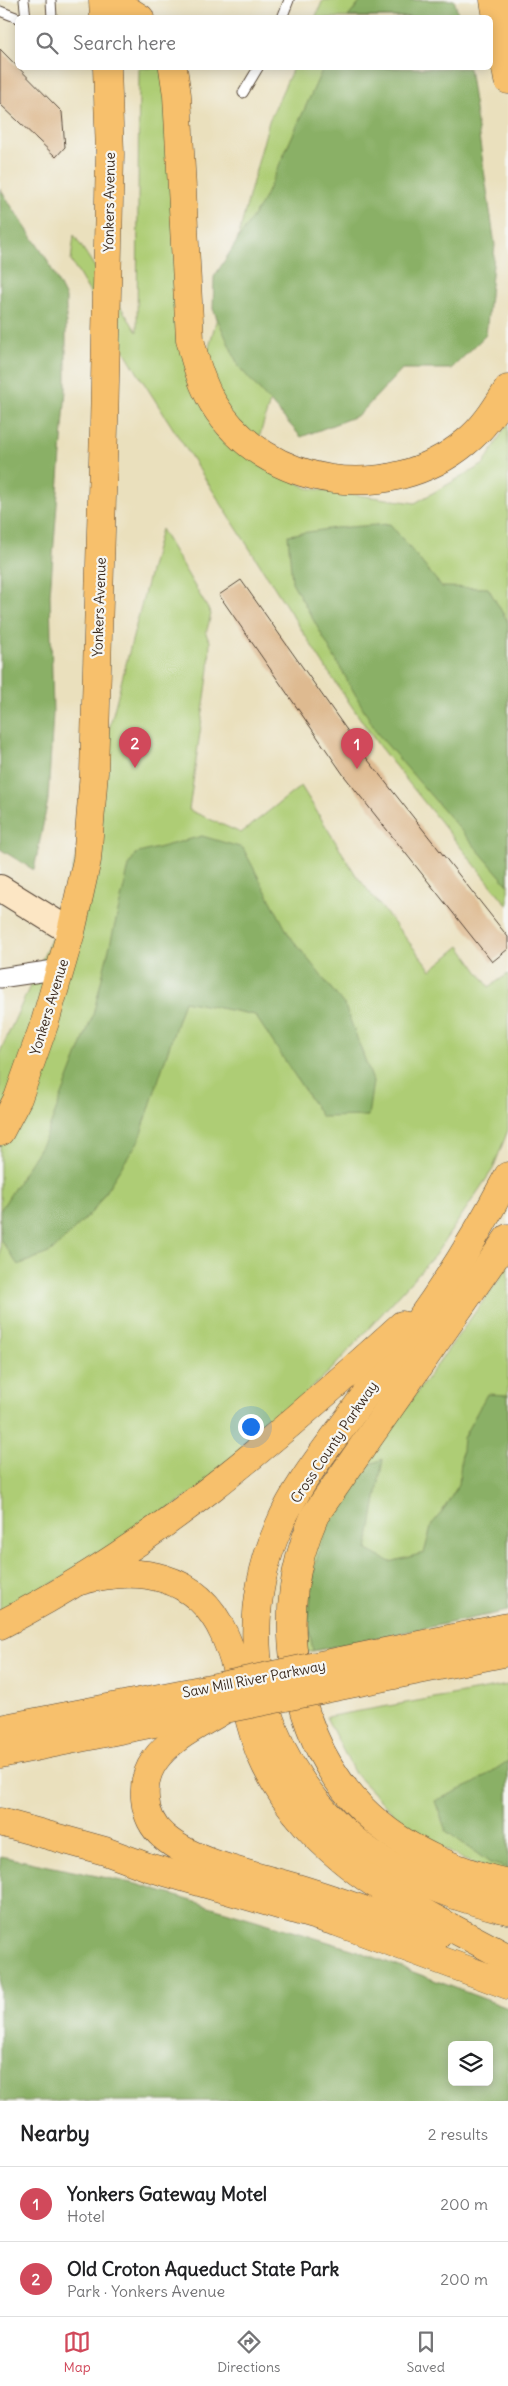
<!DOCTYPE html>
<meta charset="utf-8">
<style>
:root{--surface:#fff;--page:#f6f6f6;--text:#202124;--muted:#757577;--line:#e0e0e0;--accent:#d1495b}
body{margin:0;font-family:Delius,sans-serif;background:var(--page);color:var(--text)}
.controls{position:absolute;right:15px;bottom:15px;display:grid;overflow:hidden;border-radius:8px;box-shadow:0 2px 12px #0003}
.controls button{width:45px;height:45px;display:grid;place-items:center;padding:0;border:0;border-bottom:1px solid var(--line);background:var(--surface);color:var(--text);font:25px sans-serif}
.you{position:absolute;left:250px;top:1426px;width:18px;height:18px;margin:-12px;border:4px solid #fff;border-radius:50%;background:#1a73e8;box-shadow:0 0 0 8px #1a73e833}
.badge{display:grid;place-items:center;width:32px;height:32px;border-radius:50%;background:var(--accent);color:#fff;font-size:16px;font-weight:700}
.pin{position:absolute;translate:-50% -41px;filter:drop-shadow(0 1px 2px #0008)}
.pin::after{content:'';position:absolute;top:26px;width:18px;height:15px;background:inherit;clip-path:polygon(0 0,100% 0,50% 100%)}
.list{margin:0;padding:0;list-style:none}
h2{display:flex;justify-content:space-between;align-items:center;height:65px;margin:0;padding:0 20px;font-size:21px}
h2 small{font-size:16px;font-weight:400;color:var(--muted)}
.list li{display:grid;grid-template-columns:32px 1fr auto;gap:15px;align-items:center;box-sizing:border-box;height:75px;padding:0 20px;border-top:1px solid var(--line)}
.list b{display:block;font-size:19px;white-space:nowrap}
.list p{margin:0;font-size:16px;white-space:nowrap;color:var(--muted)}
.list em{font-size:16px;font-style:normal;color:var(--muted)}
.icon{flex:none;width:28px;height:28px;fill:none;stroke:currentColor;stroke-width:2;stroke-linecap:round;stroke-linejoin:round}
.map{position:relative;flex:none;width:508px;height:2101px;overflow:hidden}
.search{position:absolute;background:var(--surface);box-shadow:0 2px 12px #0003;left:15px;right:15px;top:15px;height:55px;display:flex;align-items:center;gap:12px;box-sizing:border-box;padding:0 18px;border-radius:8px;color:var(--muted);font-size:19px}
.sheet{height:215px;background:var(--surface)}
nav{display:flex;justify-content:space-around;align-items:center;box-sizing:border-box;height:70px;border-top:1px solid var(--line);background:var(--surface);font-size:14px;color:var(--muted)}
nav a{display:grid;justify-items:center;gap:2px}
nav .on{color:var(--accent)}
.map>svg:first-child{display:block}
.green{fill:#aecd75;stroke:#747c4a}
.forest{fill:#8ab066;stroke:#626d42;fill-rule:evenodd}
.building{fill:#deba90}
.lines{fill:none;stroke-linecap:round;stroke-linejoin:round}
.lane-casing{stroke:#554536;stroke-width:11}
.street-casing{stroke:#554536;stroke-width:21}
.secondary-casing{stroke:#554536;stroke-width:28}
.primary-casing{stroke:#554536;stroke-width:29}
.highway-casing{stroke:#554536;stroke-width:29}
.lane{stroke:#fff;stroke-width:9}
.street{stroke:#fff;stroke-width:19}
.secondary{stroke:#fce6c4;stroke-width:26}
.primary{stroke:#f7c06c;stroke-width:28}
.highway{stroke:#f7c06c;stroke-width:28}
.highway-bridge-casing{stroke:#554536;stroke-width:29;stroke-linecap:butt}
.highway-bridge{stroke:#f7c06c;stroke-width:28}
.labels{text-anchor:middle;stroke-width:4.5;stroke-linejoin:round;paint-order:stroke}
.street-label{font-size:14px;fill:#3b2a1e;stroke:#f6f6f2}
</style>
<div class="map">
<svg width="508" height="2101" viewBox="0 0 508 2101">
<rect width="100%" height="100%" fill="#f6f6f2"/>
<filter id="ink" filterUnits="userSpaceOnUse"><feTurbulence type="fractalNoise" baseFrequency=".02" numOctaves="2"/><feDisplacementMap in="SourceGraphic" scale="10" xChannelSelector="R" yChannelSelector="G"/><feConvolveMatrix kernelMatrix="1 2 1 2 8 2 1 2 1" color-interpolation-filters="sRGB"/></filter>
<filter id="wash" filterUnits="userSpaceOnUse"><feTurbulence type="fractalNoise" baseFrequency=".0096" numOctaves="4" result="noise"/><feDisplacementMap in="SourceGraphic" scale="20" xChannelSelector="R" yChannelSelector="G"/><feGaussianBlur stdDeviation="1.12" result="paint"/><feColorMatrix in="noise" values="0 0 0 0 0 0 0 0 0 0 0 0 0 0 0 0 0 1.4 0 .05"/><feComposite in="paint" operator="in"/></filter>
<g filter="url(#wash)">
<rect width="100%" height="100%" fill="#eae0bd"/>
<!-- green -->
<g class="green">
<path d="M323,0H448L435,17L315,18Z"/>
<path d="M139,68H166L199,385L269,121L293,68H401L304,288L253,458L307,488L415,503L484,464L508,422V906L379,746L331,676L137,372L71,261L74,235L137,332Z"/>
<path d="M161,529L211,614L206,634L210,641L209,669L189,810L241,833L301,786L356,875L431,970L460,946L489,987L508,974V1130L493,1169L435,1255L331,1370L201,1488L63,1578L0,1611V1052L59,922Z"/>
<path d="M508,1264V1609L303,1653L304,1571L324,1514L378,1446L500,1278Z"/>
<path d="M508,1685V1875L464,1860L407,1828L355,1774L326,1717Z"/>
</g>
<!-- forest -->
<g class="forest">
<path d="M362,0H454L459,17H348Z"/>
<path d="M323,68H469L495,245L486,335L451,369H402L359,415L301,437L239,367L213,309L214,277L264,199Z"/>
<path d="M0,189L46,258L66,298V390L50,594L53,713L48,800L34,870L0,849Z"/>
<path d="M390,524L442,587L488,588L508,622V885L377,733L292,582L288,535L335,528Z"/>
<path d="M202,836L243,848L289,935L345,1006L373,1081L368,1116L322,1117L255,1015L184,1001L139,1140L93,1211L51,1252L18,1265L0,1239V1211L45,1139L93,1015L129,866L135,854Z"/>
<path d="M487,1394L508,1395V1611L313,1651L308,1624L314,1568L328,1523L356,1470L383,1459L367,1550L390,1562L424,1553L432,1524L442,1512L459,1484L463,1438Z"/>
<path d="M508,1761V1868L490,1863L446,1831L435,1801L473,1784Z"/>
<path d="M0,1856L136,1884L355,1950L508,2008V2101H0ZM452,2045H489V2082H452Z"/>
</g>
<g id="blocks">
<!-- building -->
<g class="building">
<path d="M0,49L62,112L65,147L56,157L0,104Z"/>
<path d="M241,580L368,760L508,937V949L492,962L345,777L219,595Z"/>
</g>
</g>
</g>
<g filter="url(#ink)">
<use href="#blocks" fill-opacity="0" stroke="#554536" stroke-width="1"/>
<g class="lines">
<!-- lane casing -->
<g class="lane-casing">
<g id="lane">
<path d="M24,0L26,18"/>
<path d="M51,0L52,18"/>
<path d="M0,11L18,18"/>
<path d="M282,18L289,0"/>
<path d="M243,93L258,68"/>
</g>
</g>
<!-- street casing -->
<g class="street-casing">
<path id="street" d="M0,978L61,969"/>
</g>
<!-- secondary casing -->
<g class="secondary-casing">
<path id="secondary" d="M0,888L71,932"/>
</g>
<!-- primary casing -->
<g class="primary-casing">
<g id="primary">
<path d="M103,0L104,18"/>
<path d="M0,1132L18,1098L45,1022L71,932L87,860L94,772L104,427L110,154L107,68"/>
</g>
</g>
<!-- highway casing -->
<g class="highway-casing">
<g id="highway">
<path d="M112,0L140,18"/>
<path d="M494,0L508,80"/>
<path d="M173,68L177,95L190,339C195,362 201,383 213,403C266,490 390,505 466,442C484,428 496,408 508,389"/>
<path d="M508,1176C480,1229 449,1280 414,1328C390,1361 366,1394 342,1427C319,1458 294,1490 279,1526C243,1608 250,1704 299,1778C350,1855 420,1890 508,1910"/>
<path d="M508,1238L315,1515C293,1565 287,1613 295,1666C313,1789 390,1857 508,1883"/>
<path d="M80,1581C138,1565 197,1573 224,1634C241,1671 245,1715 260,1753C271,1779 288,1805 307,1826C361,1887 438,1919 508,1958"/>
<path d="M0,1625C154,1546 275,1440 402,1325"/>
<path d="M316,1666L508,1627"/>
<path d="M320,1690L508,1652"/>
<path d="M225,1709C203,1723 171,1737 155,1760C139,1782 142,1818 163,1836C195,1865 263,1877 304,1890C349,1904 393,1920 437,1936"/>
<path d="M0,1729L221,1686"/>
<path d="M0,1754L209,1712"/>
<path d="M0,1822L105,1851L148,1867L337,1922L508,1985"/>
</g>
</g>
<!-- lane -->
<use href="#lane" class="lane"/>
<!-- street -->
<use href="#street" class="street"/>
<!-- secondary -->
<use href="#secondary" class="secondary"/>
<!-- primary -->
<use href="#primary" class="primary"/>
<!-- highway -->
<use href="#highway" class="highway"/>
<!-- highway-bridge casing -->
<g class="highway-bridge-casing">
<g id="highway-bridge">
<path d="M221,1686L316,1666"/>
<path d="M225,1709L320,1690"/>
</g>
</g>
<!-- highway-bridge -->
<use href="#highway-bridge" class="highway-bridge"/>
</g>
</g>
<g class="labels">
<!-- street labels -->
<g class="street-label">
<text transform="translate(109 202) rotate(-89)" y="5">Yonkers Avenue</text>
<text transform="translate(99 607) rotate(-88)" y="5">Yonkers Avenue</text>
<text transform="translate(49 1007) rotate(-73)" y="5">Yonkers Avenue</text>
<text transform="translate(334 1442) rotate(-56)" y="5">Cross County Parkway</text>
<text transform="translate(254 1679) rotate(-11)" y="5">Saw Mill River Parkway</text>
</g>
</g>
</svg>
<div class="controls">
<button><svg class="icon" aria-label="layers" viewBox="0 0 24 24"><path d="M12 4l9 5-9 5-9-5zM3 14l9 5 9-5"/></svg></button>
</div>
<div class="you"></div>
<div class="pin badge" style="left:357px;top:769px">1</div>
<div class="pin badge" style="left:135px;top:768px">2</div>
<div class="search"><svg class="icon" aria-label="search" viewBox="0 0 24 24"><circle cx="10" cy="10" r="6"/><path d="M15 15l6 6"/></svg>Search here</div>
</div>
<section class="sheet">
<h2>Nearby<small>2 results</small></h2>
<ul class="list">
<li><span class="badge">1</span><div><b>Yonkers Gateway Motel</b><p>Hotel</p></div><em>200 m</em></li>
<li><span class="badge">2</span><div><b>Old Croton Aqueduct State Park</b><p>Park · Yonkers Avenue</p></div><em>200 m</em></li>
</ul>
</section>
<nav>
<a class="on"><svg class="icon" aria-label="map" viewBox="0 0 24 24"><path d="M3 6l6-2 6 2 6-2v14l-6 2-6-2-6 2zM9 4v14M15 6v14"/></svg>Map</a>
<a><svg class="icon" aria-label="directions" viewBox="0 0 24 24"><path d="M12 3l9 9-9 9-9-9zM9 14v-3h6M13 9l2 2-2 2"/></svg>Directions</a>
<a><svg class="icon" aria-label="saved" viewBox="0 0 24 24"><path d="M7 4h10v16l-5-4-5 4z"/></svg>Saved</a>
</nav>
